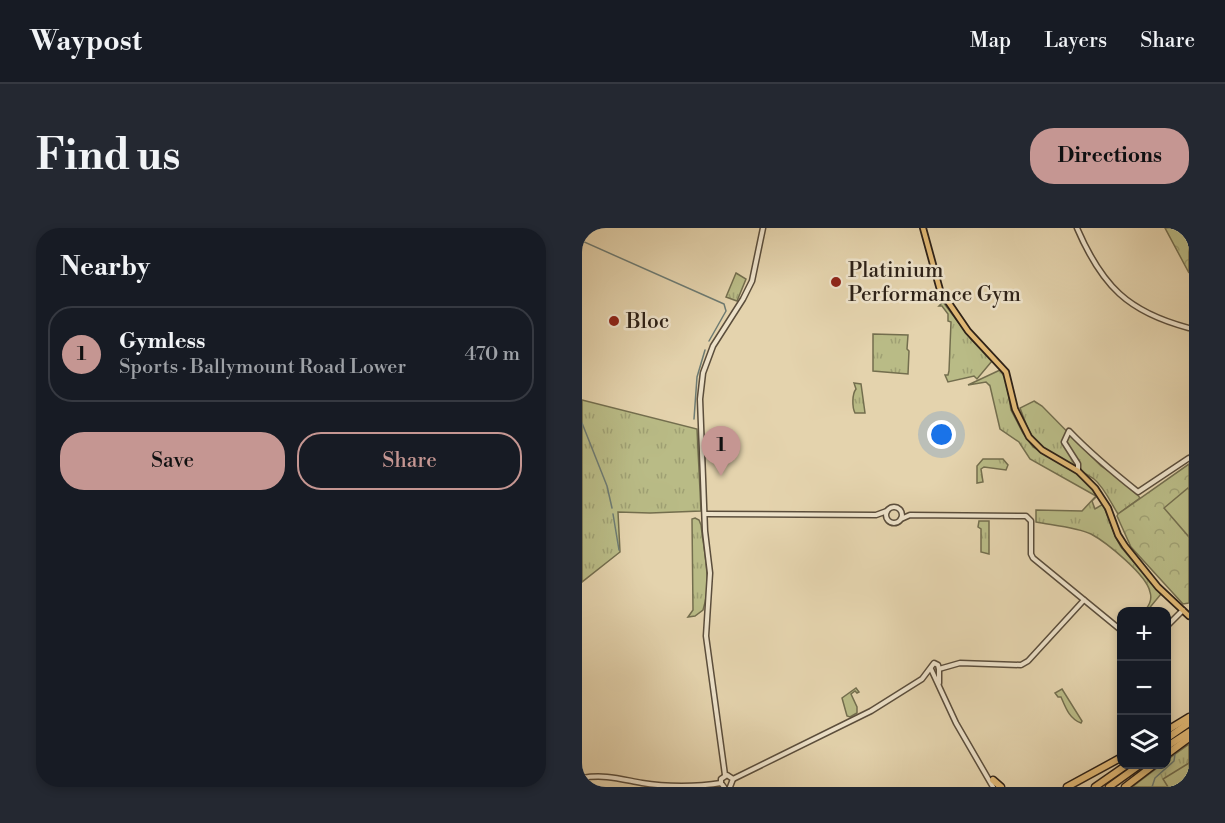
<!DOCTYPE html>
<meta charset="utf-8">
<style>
:root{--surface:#171b24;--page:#242831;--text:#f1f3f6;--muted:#9ea1a6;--line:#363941;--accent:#c59692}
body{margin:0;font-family:"Libre Bodoni",serif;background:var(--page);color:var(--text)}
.controls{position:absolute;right:18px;bottom:18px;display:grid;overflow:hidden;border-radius:12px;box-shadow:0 3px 9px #0003}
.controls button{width:54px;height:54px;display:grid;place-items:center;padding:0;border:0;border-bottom:2px solid var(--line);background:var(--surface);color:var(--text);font:30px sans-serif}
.you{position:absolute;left:360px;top:207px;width:21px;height:21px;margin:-15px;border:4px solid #fff;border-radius:50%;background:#1a73e8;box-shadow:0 0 0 9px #1a73e833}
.badge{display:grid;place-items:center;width:39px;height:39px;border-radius:50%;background:var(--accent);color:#111;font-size:20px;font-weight:700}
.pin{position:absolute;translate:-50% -50px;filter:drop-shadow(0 2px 3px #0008)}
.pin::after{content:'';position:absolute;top:32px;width:21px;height:18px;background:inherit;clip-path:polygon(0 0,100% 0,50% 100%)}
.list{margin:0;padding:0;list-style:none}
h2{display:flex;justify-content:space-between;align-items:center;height:78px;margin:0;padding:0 24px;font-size:26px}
h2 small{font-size:20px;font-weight:400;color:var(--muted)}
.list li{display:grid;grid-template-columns:39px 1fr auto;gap:18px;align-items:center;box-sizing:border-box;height:96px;margin:0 12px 12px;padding:0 12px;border:2px solid var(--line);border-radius:24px}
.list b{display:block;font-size:22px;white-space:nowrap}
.list p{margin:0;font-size:20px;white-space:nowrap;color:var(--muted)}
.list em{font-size:20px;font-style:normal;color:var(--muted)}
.actions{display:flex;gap:12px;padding:18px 24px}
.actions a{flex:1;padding:14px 0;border:2px solid var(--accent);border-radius:24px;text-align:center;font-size:21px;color:var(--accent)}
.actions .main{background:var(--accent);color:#111}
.icon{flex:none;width:33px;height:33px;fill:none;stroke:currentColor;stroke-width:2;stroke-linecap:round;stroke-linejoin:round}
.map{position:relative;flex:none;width:607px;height:559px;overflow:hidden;border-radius:24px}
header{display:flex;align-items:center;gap:36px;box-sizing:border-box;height:84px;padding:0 30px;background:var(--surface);border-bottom:2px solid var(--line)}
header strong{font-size:28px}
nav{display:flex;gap:33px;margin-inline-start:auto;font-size:21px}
.intro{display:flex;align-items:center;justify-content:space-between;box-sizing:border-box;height:144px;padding:0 36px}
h1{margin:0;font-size:42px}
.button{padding:15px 27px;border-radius:24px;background:var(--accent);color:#111;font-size:21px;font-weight:700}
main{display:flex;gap:36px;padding:0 36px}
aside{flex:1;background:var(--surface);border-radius:24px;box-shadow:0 3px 9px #0003}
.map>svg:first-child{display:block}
.grass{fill:url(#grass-tufts);stroke:#736e4e;stroke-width:1.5}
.park{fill:url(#park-crowns);stroke:#736e4e;stroke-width:1.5}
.garden{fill:#b9bb86;stroke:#736e4e;stroke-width:1.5}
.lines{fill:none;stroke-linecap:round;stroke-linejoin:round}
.stream{stroke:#6d7b73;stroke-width:1.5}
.minor-casing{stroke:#5b4e3c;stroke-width:7}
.major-casing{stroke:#2d2117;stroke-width:8}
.highway-casing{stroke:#2d2117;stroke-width:9}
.minor{stroke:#ede2ca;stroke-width:4}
.major{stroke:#e2ba76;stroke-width:4.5}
.highway{stroke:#e2ba76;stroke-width:6}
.poi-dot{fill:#8f2418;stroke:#ede2ca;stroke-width:2}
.labels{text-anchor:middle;stroke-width:5;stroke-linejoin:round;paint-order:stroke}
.poi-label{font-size:21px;fill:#2d2117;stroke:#ede2ca;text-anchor:start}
</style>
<header>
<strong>Waypost</strong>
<nav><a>Map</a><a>Layers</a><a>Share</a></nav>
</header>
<div class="intro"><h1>Find us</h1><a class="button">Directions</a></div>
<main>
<aside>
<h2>Nearby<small></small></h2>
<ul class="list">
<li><span class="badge">1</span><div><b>Gymless</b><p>Sports · Ballymount Road Lower</p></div><em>470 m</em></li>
</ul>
<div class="actions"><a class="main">Save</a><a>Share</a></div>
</aside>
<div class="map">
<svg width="607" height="559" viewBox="0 0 607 559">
<defs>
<pattern id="grass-tufts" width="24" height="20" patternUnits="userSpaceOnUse" patternTransform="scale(1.5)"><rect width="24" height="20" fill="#b9bb86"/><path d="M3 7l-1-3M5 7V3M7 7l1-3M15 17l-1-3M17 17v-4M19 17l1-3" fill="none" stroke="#9fa073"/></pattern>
<pattern id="park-crowns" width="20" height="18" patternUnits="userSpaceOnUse" patternTransform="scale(1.5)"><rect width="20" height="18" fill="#b9bb86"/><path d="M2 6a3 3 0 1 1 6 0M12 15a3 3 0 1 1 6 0" fill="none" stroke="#9fa073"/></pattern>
</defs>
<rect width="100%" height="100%" fill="#e4d3ad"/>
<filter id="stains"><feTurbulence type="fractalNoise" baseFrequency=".00333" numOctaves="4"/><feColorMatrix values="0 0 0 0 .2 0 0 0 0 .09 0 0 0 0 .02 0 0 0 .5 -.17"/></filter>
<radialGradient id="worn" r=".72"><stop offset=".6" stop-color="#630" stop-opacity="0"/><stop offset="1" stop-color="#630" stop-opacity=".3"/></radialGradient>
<!-- grass -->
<g class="grass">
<path d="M154,45L164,51L155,73L144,69Z"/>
<path d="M361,74L389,111L410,133L395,151L392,148L366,154L363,147H366L367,143L369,94L366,93V86L360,78H357Z"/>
<path d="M291,106L326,107L325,121L327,123L326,146L291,143Z"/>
<path d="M418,142L424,151L429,182L441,205L451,219L490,242L509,258L516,267L510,273L513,281L521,276L534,310L539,319L579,366L565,383L564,381C568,376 570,370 568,364C565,347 524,314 509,306C495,299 469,297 454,294V282L500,283L514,268L448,231L437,214L418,201L408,158L404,154L386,157Z"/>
<path d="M272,155L279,156L283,185H273C270,179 270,166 274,161Z"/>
<path d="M0,172L115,201L119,283L68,285L36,284L38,324L0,354Z"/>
<path d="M452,173L460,178L519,238L548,257L558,270L536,286C529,275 522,259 512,251C497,241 460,223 451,210C445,201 442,190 438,180Z"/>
<path d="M401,231H421L426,237L424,242L402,239L399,241L401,254L395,255V238Z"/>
<path d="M113,290L117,292L119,297C122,324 130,355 121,382L113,388L106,389L111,382L110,291Z"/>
<path d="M397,293H407V326L399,324V301L396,299Z"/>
<path d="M274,460L277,464L275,465L273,463L269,466L275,479V485L268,489L265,488L260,470Z"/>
<path d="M480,461L500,493L499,495C487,491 483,478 479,469H476L473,465Z"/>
<path d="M607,516V559H550L579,537L584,536L585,532Z"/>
</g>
<!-- park -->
<g class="park">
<path d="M583,0H607V45Z"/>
<path d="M607,236V375L601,376L549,319L535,288L536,286Z"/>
</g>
<!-- garden -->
<g class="garden">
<path d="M606,260L607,262V309L582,280Z"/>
<path d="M607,535V559H586L581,551Z"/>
</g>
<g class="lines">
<!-- stream -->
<g class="stream">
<path d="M0,13L142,76L144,83L127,113"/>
<path d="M112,191L115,149L123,122"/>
<path d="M0,195L25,258L30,280"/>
<path d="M31,286L37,322"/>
<path d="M570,559L573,550L592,533L593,526"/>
</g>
<!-- minor casing -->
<g class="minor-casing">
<g id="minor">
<path d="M495,0C520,58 546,84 607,100"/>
<path d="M496,243V236L482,214L487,203C509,226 532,245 556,264L607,230"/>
<circle cx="312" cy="287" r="8"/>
<path d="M123,286L294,287L305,283"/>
<path d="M319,291L328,287L444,288L449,293V326L451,330L540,403"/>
<path d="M584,399L601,382"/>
<path d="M349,441L374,495L411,559"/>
<path d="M357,441L378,435L439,437L446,433L502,372"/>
<path d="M357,455V441"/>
<path d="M143,547L124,408L128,345L123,303L118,171L121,145L131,118L161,71L170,53L181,0"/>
<path d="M0,550C22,546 38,551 60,555C84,559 115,559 139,555"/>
<path d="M151,551L289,483L340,451L352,435L356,437L357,441"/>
<path d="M142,559L139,555V551L145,547L151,551L148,559"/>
</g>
</g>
<!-- major casing -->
<g class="major-casing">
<path id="major" d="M341,0L358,62L386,103L424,144L433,181L447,209L460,222L496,243L513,260L526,280L536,307L543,318L576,359L607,388"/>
</g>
<!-- highway casing -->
<g class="highway-casing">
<g id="highway">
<path d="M584,503L607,489"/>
<path d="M584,511L607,495"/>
<path d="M584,519L607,504"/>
<path d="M584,527L607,510"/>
<path d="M411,552L419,559"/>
<path d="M485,559L540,529"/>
<path d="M513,559L546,536"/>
<path d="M527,559L559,536"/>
<path d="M543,559L573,536"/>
</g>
</g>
<!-- minor -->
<use href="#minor" class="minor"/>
<!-- major -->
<use href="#major" class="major"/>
<!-- highway -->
<use href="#highway" class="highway"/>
</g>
<!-- markers -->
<g class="poi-dot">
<circle cx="254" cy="54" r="6"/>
<circle cx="32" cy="93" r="6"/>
</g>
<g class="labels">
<!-- poi labels -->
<g class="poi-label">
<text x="266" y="49">Platinium<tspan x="266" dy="24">Performance Gym</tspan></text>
<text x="44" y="100">Bloc</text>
</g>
</g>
<rect width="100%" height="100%" filter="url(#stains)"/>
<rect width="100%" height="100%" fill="url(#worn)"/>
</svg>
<div class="controls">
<button>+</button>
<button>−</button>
<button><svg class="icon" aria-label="layers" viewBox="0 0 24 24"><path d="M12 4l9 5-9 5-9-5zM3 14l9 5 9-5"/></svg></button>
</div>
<div class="you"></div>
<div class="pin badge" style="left:139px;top:248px">1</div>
</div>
</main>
